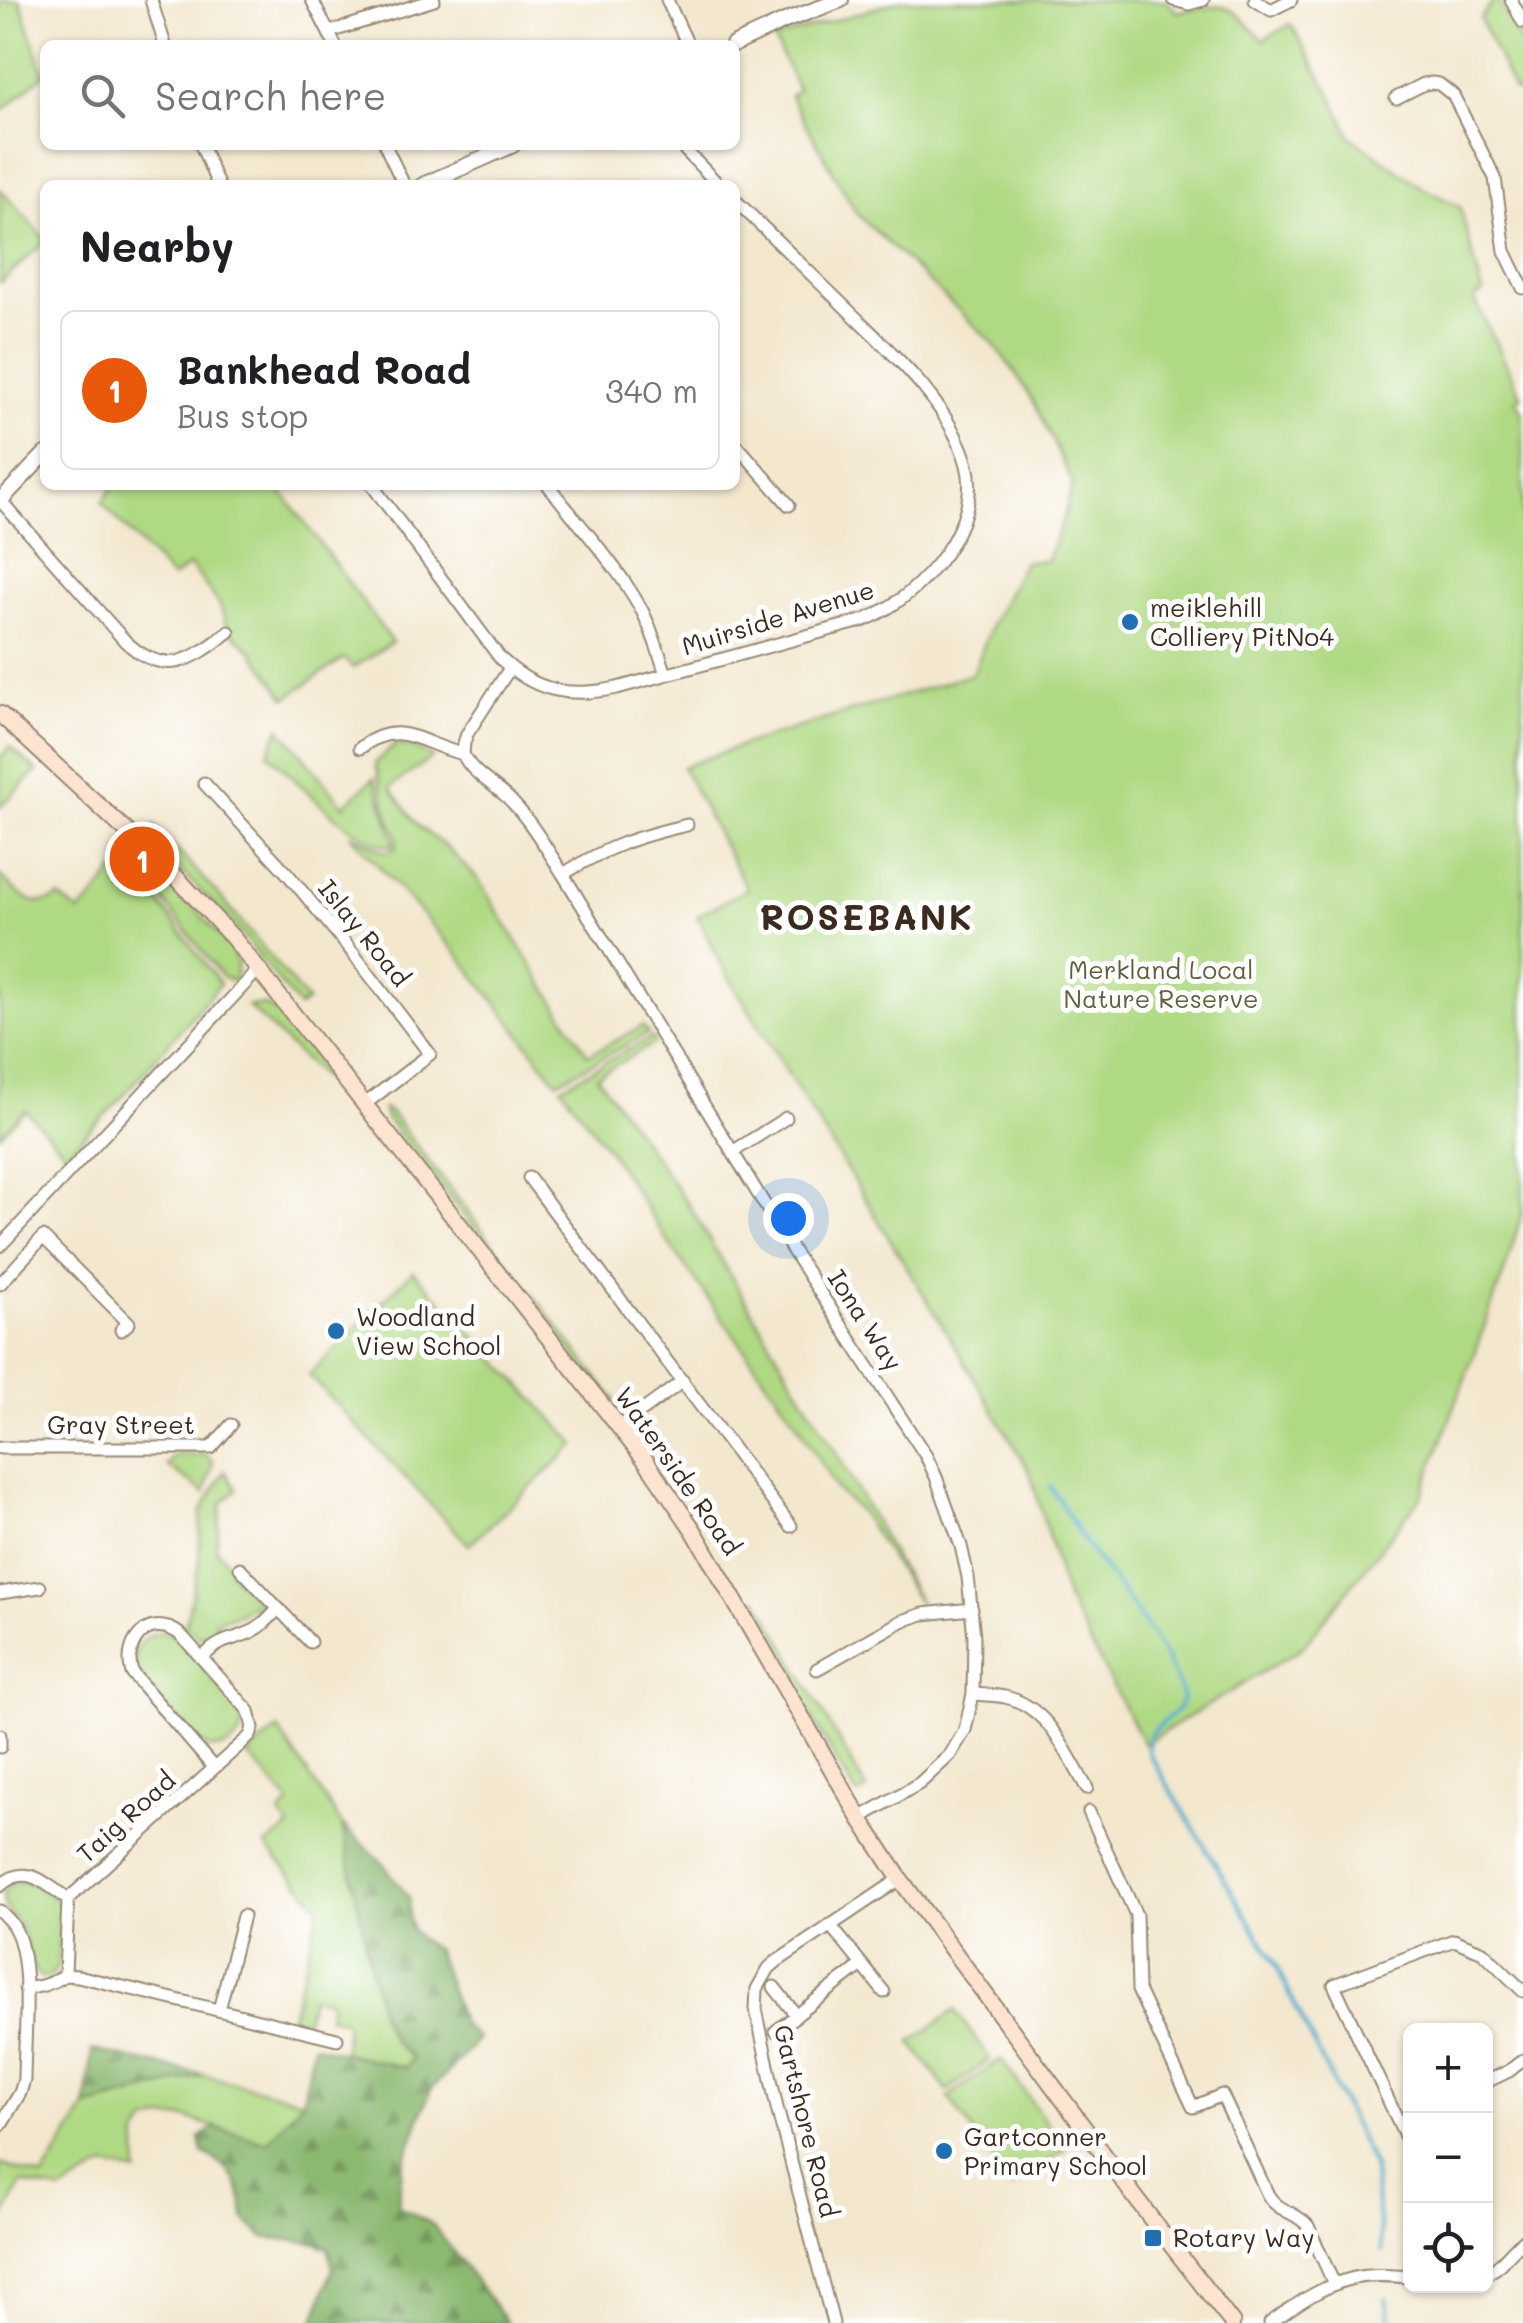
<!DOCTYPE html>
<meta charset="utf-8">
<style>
:root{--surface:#fff;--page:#f6f6f6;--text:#202124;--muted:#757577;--line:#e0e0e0;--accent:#ea580c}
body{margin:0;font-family:Mali,sans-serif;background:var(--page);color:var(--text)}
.controls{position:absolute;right:30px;bottom:30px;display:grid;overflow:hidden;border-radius:15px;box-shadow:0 2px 8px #0004}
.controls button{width:90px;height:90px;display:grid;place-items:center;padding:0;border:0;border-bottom:2px solid var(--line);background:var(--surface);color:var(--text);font:50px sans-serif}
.you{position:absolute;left:788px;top:1218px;width:35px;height:35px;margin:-25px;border:8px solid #fff;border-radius:50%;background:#1a73e8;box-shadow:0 0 0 15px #1a73e833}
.badge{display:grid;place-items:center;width:65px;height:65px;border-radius:50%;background:var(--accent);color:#fff;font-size:32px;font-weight:700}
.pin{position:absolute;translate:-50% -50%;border:5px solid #fff;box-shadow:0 2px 10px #0006}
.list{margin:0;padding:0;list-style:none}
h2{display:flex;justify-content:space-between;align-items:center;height:130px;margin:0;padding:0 40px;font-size:42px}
h2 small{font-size:32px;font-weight:400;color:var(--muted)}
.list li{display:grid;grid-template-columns:65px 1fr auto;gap:30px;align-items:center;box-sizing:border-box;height:160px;margin:0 20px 20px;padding:0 20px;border:2px solid var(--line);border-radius:15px}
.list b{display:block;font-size:38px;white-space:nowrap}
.list p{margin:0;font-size:32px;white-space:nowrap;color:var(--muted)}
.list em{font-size:32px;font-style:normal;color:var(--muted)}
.icon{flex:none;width:55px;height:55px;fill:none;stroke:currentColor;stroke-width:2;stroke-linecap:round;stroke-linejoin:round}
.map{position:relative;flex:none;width:1523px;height:2323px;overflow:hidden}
.search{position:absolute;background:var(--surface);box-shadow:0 2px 8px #0004;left:40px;top:40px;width:700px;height:110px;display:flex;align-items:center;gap:25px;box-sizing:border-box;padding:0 35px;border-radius:15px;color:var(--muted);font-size:38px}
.panel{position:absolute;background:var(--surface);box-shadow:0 2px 8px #0004;left:40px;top:180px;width:700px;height:310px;border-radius:15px}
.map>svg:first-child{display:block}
.green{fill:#b0d984;stroke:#768251;stroke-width:2.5}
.forest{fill:url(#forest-firs);stroke:#647248;stroke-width:2.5}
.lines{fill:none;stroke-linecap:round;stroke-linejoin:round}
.stream{stroke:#51aecf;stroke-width:4}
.minor-casing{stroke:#978876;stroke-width:15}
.tertiary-casing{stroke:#978876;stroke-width:18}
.secondary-casing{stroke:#978876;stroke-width:19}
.minor{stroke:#fff;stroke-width:11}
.tertiary{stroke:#fff;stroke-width:14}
.secondary{stroke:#fde4d1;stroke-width:15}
.poi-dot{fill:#1f6fb2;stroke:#fff;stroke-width:4}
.labels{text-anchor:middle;stroke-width:10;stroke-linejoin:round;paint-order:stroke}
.poi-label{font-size:25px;fill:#3b2a1e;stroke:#fff;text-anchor:start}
.street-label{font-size:25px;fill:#3b2a1e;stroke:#fff}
.park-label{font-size:25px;fill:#5e5f3d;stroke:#fff}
.district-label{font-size:35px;font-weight:bold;letter-spacing:2.5px;fill:#3b2a1e;stroke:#fff}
</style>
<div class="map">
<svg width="1523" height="2323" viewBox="0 0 1523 2323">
<defs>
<pattern id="forest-firs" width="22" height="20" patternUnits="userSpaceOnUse" patternTransform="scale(2.5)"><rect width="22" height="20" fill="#8cb972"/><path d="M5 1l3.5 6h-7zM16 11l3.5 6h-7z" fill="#74975d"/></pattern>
</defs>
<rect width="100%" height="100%" fill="#fff"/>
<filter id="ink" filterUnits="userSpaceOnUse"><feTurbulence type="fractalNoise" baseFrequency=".01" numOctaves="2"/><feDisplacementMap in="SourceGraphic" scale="20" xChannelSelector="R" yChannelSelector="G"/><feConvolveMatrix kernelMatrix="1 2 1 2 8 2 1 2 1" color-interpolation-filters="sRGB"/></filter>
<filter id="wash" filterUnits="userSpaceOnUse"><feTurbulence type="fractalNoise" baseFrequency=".0048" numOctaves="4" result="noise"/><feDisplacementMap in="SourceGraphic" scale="40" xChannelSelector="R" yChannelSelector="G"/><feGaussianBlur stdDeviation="2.25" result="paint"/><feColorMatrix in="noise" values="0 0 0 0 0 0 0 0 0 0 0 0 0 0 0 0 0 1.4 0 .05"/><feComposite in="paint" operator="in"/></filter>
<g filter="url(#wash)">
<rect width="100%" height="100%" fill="#f3e7ce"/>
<!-- green -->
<g class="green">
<path d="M0,0H20L44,74L0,113Z"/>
<path d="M901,0H1166L1177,12C1231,4 1225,0 1263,40L1291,24L1331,95L1351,137L1423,188L1460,207L1483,293L1474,298L1522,397L1516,400L1523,413V1210L1505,1270L1421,1497L1302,1648L1144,1744L1066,1598L1030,1472L940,1321L725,971L697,916L747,889L682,767L758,740L973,674L992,623L1024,562L1047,560L1063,520L1073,484L1034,402L1014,371L991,341L857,214L790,96L798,90L774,39Z"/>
<path d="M1494,0H1499L1523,47V93L1514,91L1480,19Z"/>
<path d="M0,189L45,239V242L0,283Z"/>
<path d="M114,485H277L392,642L353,668L344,658L286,698L253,652L227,628L220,605L190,565L172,578L102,503Z"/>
<path d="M280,728L344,806L374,778L394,840L393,845C362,852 291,775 268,753Z"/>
<path d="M396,744L412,747L433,757L390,787L418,826L446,847L477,878L588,1055L643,1026L648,1033L557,1082L462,959L350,834L385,852L396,848L398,838L389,818L375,763Z"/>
<path d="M10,747L37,771L0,807V757Z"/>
<path d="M155,826L223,900L307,1001L299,1007L235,926L160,849L163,846L149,831Z"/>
<path d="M125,857L220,984L116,1104L66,1153L25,1110L0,1135V875C16,893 35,912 59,897L79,912L94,898Z"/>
<path d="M137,857L147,868L151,864L181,893L231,948L238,964L235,981L223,978L132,860Z"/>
<path d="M256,1005L266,1006L280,1014L356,1106L354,1108L248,1006Z"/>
<path d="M652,1037L655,1043L597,1076L688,1204L837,1454L921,1605L859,1510L837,1490L799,1426L666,1239L610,1152L561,1087Z"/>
<path d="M383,1109L390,1112L615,1400L611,1403L386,1118Z"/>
<path d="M413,1271L576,1444L469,1545L309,1375Z"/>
<path d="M175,1454L206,1455L213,1462L205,1493L167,1466Z"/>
<path d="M225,1471L237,1490L222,1503L216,1549L232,1568L230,1572L260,1603L259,1613L252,1605L239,1614L215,1621L218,1631L208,1636L205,1634L199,1638L185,1625L199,1563L201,1512Z"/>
<path d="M751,1598L753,1601L758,1599L867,1790L858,1795L854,1791L755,1620L747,1599Z"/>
<path d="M166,1632L178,1640L240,1710C243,1721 244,1731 236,1740C229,1748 218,1751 207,1747C193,1740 147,1685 137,1670C130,1648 144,1632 166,1632Z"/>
<path d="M278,1729L342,1825L380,2013C387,2034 394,2045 412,2057L406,2068L343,2054L347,2026L344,2020L328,2017L331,2000L311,1997L305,2025L290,2020L320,1907L266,1846L290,1827L280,1815L290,1803L248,1755Z"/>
<path d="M18,1881L33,1883L61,1903L58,1966L49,1977H40C28,1965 29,1948 23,1933C18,1921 4,1911 3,1898C3,1889 10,1884 18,1881Z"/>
<path d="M955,2010L990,2059L947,2091L911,2042Z"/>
<path d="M1001,2059L1065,2149L1012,2187L948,2097Z"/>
<path d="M204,2075L303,2100L267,2143L186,2118H163L146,2123L137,2137L138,2173L106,2166L61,2192L22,2183L0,2225V2164L43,2178L86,2107Z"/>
</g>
<!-- forest -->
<g class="forest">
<path d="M342,1825L381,1861L410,1899C406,1928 412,1936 436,1950L462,2024L478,2039L430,2091L402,2168L398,2206L433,2225L507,2323H314L333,2268L328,2248L317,2243L264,2237L245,2220C242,2186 235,2169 203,2153L200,2137L214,2128L267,2142L303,2100L313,2045L406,2068L412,2058C393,2043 388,2036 380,2013Z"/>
<path d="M92,2050L204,2075L86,2107Z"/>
</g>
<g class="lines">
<!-- stream -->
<g class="stream">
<path d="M1050,1486C1063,1505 1074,1527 1087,1546C1122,1594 1163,1640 1183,1697L1178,1709L1149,1735L1148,1752L1273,1960L1373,2165L1382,2251"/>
<path d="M1386,2298L1390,2323"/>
</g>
</g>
</g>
<g filter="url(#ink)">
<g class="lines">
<!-- minor casing -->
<g class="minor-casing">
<g id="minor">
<path d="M151,0L165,45"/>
<path d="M312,0L335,45"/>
<path d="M667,0L688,45"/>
<path d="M1173,0L1189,4L1203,0"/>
<path d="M1255,0L1271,10L1291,0"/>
<path d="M1511,0L1523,22"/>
<path d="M329,32L434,0"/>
<path d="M1396,98L1424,84L1432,83L1439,84L1453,95L1495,178L1505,251L1523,288"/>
<path d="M201,145L218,185"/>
<path d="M385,145L404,185"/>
<path d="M680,145L719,185"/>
<path d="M735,443L789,505"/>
<path d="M372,485L500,658C535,692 569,698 617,688L865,620C899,605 925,582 946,552C963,527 975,494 967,465C950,403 890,351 846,308C809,272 772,236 735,200"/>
<path d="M548,485C578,524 616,564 640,607C652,628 658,651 666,674"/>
<path d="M0,500L125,641C165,679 191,661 229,632"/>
<path d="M360,748C400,717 422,745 463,754C472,775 498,786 513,803C533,824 547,850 563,874L793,1251L926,1456L936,1477L961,1546L968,1577L974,1637L973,1694L965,1730L950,1755L920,1783L860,1818"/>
<path d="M463,754L464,743L467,734L510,668"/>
<path d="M204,783L286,872L349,948L430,1054L365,1104"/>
<path d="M563,874C609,846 635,837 687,825"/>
<path d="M734,1151L786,1118"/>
<path d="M529,1178L791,1526"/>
<path d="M0,1246L259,969"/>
<path d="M0,1284L43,1237L129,1323L121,1330"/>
<path d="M620,1427L683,1381"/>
<path d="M0,1448H211L231,1425"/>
<path d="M240,1568L310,1642"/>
<path d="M0,1593L40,1587"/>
<path d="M202,1658C222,1637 230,1642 253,1631C263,1626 271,1617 278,1609"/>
<path d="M817,1669L902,1621L923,1614L972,1609"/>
<path d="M973,1694C984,1695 995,1695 1005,1697C1048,1706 1066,1753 1087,1788"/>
<path d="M0,1735V1747"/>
<path d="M1089,1812L1136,1915L1138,1990L1193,2107L1222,2095L1268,2195C1278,2212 1297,2212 1308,2226L1334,2284"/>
<path d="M0,1886C26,1862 44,1883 68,1899"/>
<path d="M0,1911C6,1917 12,1922 15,1929C33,1962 24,2041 24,2080L20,2093L0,2126"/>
<path d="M830,1925L884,1992"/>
<path d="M65,1975L68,1899L250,1736L253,1728L249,1711L181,1635C151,1612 122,1640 132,1673L214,1768"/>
<path d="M774,1987L796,2015"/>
<path d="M25,1988C40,1988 53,1983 65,1975L78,1976L337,2039"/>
<path d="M219,2010L243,1916"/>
<path d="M776,2031L862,1965"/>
<path d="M1486,2082L1509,2071L1523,2060"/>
<path d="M1410,2146L1334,1985L1454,1940L1483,1952L1523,1991"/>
<path d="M1486,2274L1496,2268L1523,2240"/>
<path d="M833,2323L777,2108L756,2009L757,1989L769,1968L776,1962L900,1879"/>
<path d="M1270,2323C1295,2305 1323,2285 1354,2278C1373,2274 1392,2276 1410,2277"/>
</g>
</g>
<!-- tertiary casing -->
<g class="tertiary-casing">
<g id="tertiary">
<path d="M733,45L787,20L841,0"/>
<path d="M423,185L513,145"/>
<path d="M0,501L45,454"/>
</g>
</g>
<!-- secondary casing -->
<g class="secondary-casing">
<path id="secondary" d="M0,714L177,878L234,939L646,1461L694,1531L860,1818L900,1879L1155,2224L1232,2323"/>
</g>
<!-- minor -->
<use href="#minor" class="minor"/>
<!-- tertiary -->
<use href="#tertiary" class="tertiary"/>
<!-- secondary -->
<use href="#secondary" class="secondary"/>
</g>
</g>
<!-- markers -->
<g class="poi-dot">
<circle cx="1130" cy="622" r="10"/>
<circle cx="336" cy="1331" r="10"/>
<circle cx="944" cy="2151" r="10"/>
<rect x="1143" y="2228" width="20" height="20" rx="5"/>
</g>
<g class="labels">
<!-- poi labels -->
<g class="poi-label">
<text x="1150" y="617">meiklehill<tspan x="1150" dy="29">Colliery PitNo4</tspan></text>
<text x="356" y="1326">Woodland<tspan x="356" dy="29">View School</tspan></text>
<text x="964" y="2146">Gartconner<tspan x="964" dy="29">Primary School</tspan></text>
<text x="1173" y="2247">Rotary Way</text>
</g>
<!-- street labels -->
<g class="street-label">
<text transform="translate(778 618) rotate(-17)" y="9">Muirside Avenue</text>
<text transform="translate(364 933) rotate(51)" y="9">Islay Road</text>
<text transform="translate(865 1320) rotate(57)" y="9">Iona Way</text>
<text x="121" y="1434">Gray Street</text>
<text transform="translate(678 1471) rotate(55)" y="9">Waterside Road</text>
<text transform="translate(126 1817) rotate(-42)" y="9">Taig Road</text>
<text transform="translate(806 2121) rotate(76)" y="9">Gartshore Road</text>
</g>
<!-- park labels -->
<g class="park-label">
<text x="1161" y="979">Merkland Local<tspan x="1161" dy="29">Nature Reserve</tspan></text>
</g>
<!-- district labels -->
<g class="district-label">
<text x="867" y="930">ROSEBANK</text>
</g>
</g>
</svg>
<div class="controls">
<button>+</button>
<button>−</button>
<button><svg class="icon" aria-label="locate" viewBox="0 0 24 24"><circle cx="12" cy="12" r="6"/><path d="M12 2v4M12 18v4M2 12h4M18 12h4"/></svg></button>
</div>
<div class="you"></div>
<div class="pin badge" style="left:142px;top:859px">1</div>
<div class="search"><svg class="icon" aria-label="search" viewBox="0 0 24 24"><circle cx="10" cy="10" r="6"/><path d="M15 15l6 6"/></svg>Search here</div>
<section class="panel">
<h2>Nearby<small></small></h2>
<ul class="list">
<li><span class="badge">1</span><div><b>Bankhead Road</b><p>Bus stop</p></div><em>340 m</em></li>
</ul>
</section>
</div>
